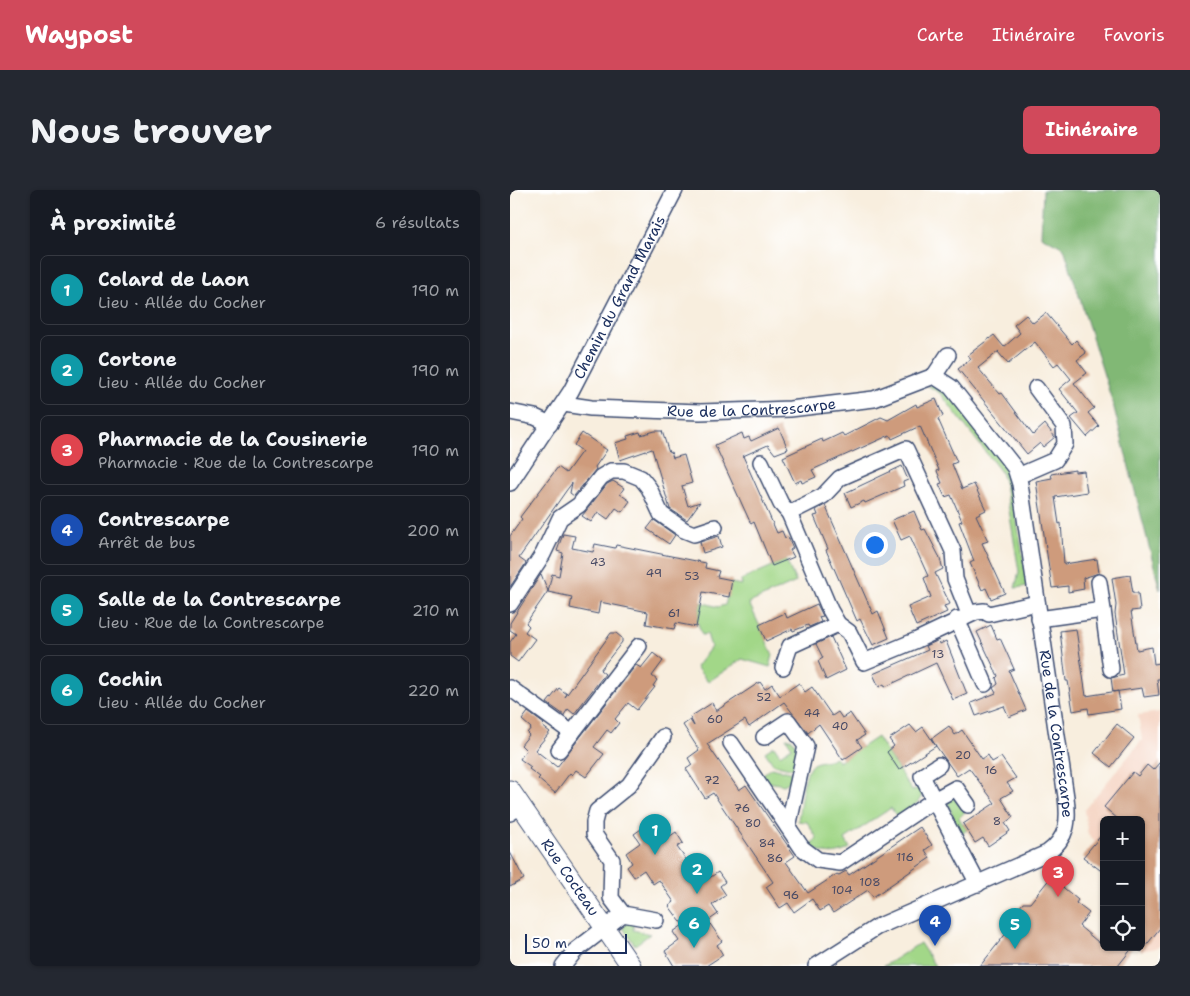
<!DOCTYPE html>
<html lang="fr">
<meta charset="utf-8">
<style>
:root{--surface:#171b24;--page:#242831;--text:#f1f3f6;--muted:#9ea1a6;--line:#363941;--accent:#d1495b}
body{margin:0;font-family:"Shantell Sans",sans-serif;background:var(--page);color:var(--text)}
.controls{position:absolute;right:15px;bottom:15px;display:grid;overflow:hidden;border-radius:8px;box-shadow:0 1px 4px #0004}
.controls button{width:45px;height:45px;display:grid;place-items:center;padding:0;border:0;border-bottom:1px solid var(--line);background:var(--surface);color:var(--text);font:25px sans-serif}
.scale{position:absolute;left:15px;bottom:12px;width:102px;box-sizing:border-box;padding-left:5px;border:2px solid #1b2f5e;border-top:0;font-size:14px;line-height:18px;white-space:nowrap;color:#1b2f5e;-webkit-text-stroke:4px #fff;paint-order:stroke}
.you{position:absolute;left:364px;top:354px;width:18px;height:18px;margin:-12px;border:4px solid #fff;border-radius:50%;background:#1a73e8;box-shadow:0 0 0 8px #1a73e833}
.badge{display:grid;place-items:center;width:32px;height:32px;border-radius:50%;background:var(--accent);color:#fff;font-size:16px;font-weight:700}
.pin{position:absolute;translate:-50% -41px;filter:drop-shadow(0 1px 2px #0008)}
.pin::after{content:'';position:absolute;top:26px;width:18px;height:15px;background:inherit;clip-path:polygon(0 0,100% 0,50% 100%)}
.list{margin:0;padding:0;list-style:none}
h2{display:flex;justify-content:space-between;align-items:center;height:65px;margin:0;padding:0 20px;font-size:21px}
h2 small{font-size:16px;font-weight:400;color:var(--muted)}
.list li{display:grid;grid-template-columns:32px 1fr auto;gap:15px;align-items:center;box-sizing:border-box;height:70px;margin:0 10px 10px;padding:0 10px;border:1px solid var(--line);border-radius:8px}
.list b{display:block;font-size:19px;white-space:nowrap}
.list p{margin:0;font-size:16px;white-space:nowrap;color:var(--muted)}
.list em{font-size:16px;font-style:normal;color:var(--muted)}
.icon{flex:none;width:28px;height:28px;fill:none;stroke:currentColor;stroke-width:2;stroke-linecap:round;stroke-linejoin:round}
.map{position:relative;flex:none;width:650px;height:776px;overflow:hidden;border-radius:8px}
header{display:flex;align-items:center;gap:30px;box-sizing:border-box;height:70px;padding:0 25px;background:var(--accent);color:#fff}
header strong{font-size:24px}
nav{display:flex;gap:28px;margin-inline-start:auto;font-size:18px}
.intro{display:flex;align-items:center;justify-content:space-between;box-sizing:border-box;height:120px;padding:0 30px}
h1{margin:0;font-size:35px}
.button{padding:12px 22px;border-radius:8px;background:var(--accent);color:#fff;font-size:18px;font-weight:700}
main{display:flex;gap:30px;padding:0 30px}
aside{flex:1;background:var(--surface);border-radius:8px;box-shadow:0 1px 4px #0004}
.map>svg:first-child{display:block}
.built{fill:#f5d3c1}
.green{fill:#a2d788;stroke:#5e8373}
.forest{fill:#81b874;stroke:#4e7469}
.building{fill:#ce9b7b}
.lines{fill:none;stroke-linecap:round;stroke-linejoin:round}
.minor-casing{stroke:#3c4c71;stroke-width:18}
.tertiary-casing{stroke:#3c4c71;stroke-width:21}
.minor{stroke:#fff;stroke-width:15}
.tertiary{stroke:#fff;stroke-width:19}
.labels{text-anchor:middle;stroke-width:4;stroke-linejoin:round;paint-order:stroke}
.number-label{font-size:12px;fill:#484a65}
.street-label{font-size:15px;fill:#1b2f5e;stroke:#fff}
</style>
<header>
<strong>Waypost</strong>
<nav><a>Carte</a><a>Itinéraire</a><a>Favoris</a></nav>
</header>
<div class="intro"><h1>Nous trouver</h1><a class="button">Itinéraire</a></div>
<main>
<aside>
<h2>À proximité<small>6 résultats</small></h2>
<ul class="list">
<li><span class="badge" style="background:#0f9aa8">1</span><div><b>Colard de Laon</b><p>Lieu · Allée du Cocher</p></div><em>190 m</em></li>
<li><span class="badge" style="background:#0f9aa8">2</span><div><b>Cortone</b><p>Lieu · Allée du Cocher</p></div><em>190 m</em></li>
<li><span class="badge" style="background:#e0444e">3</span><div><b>Pharmacie de la Cousinerie</b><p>Pharmacie · Rue de la Contrescarpe</p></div><em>190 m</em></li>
<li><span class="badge" style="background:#1a4fb4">4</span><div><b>Contrescarpe</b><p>Arrêt de bus</p></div><em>200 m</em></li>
<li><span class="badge" style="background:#0f9aa8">5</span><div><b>Salle de la Contrescarpe</b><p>Lieu · Rue de la Contrescarpe</p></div><em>210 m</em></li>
<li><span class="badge" style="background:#0f9aa8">6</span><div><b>Cochin</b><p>Lieu · Allée du Cocher</p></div><em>220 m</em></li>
</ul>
</aside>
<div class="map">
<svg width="650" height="776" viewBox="0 0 650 776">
<rect width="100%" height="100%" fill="#fff"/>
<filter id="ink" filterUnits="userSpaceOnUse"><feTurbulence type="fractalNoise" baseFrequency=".02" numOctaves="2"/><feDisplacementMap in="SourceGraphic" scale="10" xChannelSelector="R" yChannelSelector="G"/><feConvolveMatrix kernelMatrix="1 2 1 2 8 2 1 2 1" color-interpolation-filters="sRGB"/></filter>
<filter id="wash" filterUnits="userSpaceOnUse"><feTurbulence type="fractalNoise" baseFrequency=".0096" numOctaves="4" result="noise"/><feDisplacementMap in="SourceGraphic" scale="20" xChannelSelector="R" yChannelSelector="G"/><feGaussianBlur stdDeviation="1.12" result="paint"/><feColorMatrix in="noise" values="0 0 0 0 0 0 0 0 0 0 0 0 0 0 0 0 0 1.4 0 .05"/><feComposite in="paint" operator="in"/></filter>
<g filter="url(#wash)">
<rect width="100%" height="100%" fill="#f8eede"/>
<!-- built -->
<path class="built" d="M650,522V757L632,761L627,757H631V630H594V683L573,667L585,651L578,645L574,620L632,550L628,525Z"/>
<!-- green -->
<g class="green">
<path d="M424,194L434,197L487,262L499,283L518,396L505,398L509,382L495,295L491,282L430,203L418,196Z"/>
<path d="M276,370L286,392L239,413L263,465L260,477L232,469L198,492L186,477L201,457L197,444L192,445L187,431L191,412L208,417L215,415L221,393L232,395L231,390Z"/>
<path d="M367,547L402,601L411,596C417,612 398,619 387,627L381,618L335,649L340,658C327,666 312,666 301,655L307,648L297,632L288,631C290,618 293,581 303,574C310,570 318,572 325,567L329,572Z"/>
<path d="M276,548L282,549L288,557L284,579L263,574L255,562L264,556L270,565L282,557Z"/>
<path d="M261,578L284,583L280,591L274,595L258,592L253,584Z"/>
<path d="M444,607L455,622L449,628L457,640L450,645L437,611Z"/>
<path d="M117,731H124L123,740L140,744L125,755L113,738Z"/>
<path d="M410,753L425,776H374Z"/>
</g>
<!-- forest -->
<path class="forest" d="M533,0H650V400L603,214L554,58L531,46Z"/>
<g id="blocks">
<!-- building -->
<g class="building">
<path d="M536,123L562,154L566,150L576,163L567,170L577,183L564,193L584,218L578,223L589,236L577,247L561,228L568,223L549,199L561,189L548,173L544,176L525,152L498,174L488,162L489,161L468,178L490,204L492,203L523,245L535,234L545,247L533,257L530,253L517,264L448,179L461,169L458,165L484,145L494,157L510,143L504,135L516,125L523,133Z"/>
<path d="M426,209L433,226L428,229L447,272L442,274L452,299L464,294L476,320L466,325L478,351L472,353L495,403L481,409L476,398L472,400L460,373L464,371L449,332L452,331L441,305L435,307L429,294L432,293L427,281L429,280L410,236L382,249L380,245L302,280L306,287L292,293L291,290L285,293L273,267L312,249L313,252L332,243L334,246L371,227L378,230L406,214L407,217Z"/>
<path d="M269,238L278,259L265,264L258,255L233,266L267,343L272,341L275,348L278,347L283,358L280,360L284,367L262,376L244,332L241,334L205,255L232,243L234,249L239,247L241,251Z"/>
<path d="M145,241H152L159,263L161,262L163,268L174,265L182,293L172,296L178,316L190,312L177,330L160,319L142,259L110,270L105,253L118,249L117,246L130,242L131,245Z"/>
<path d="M72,243L97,260L85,277L86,279L64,306L60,303L62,293L56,301L9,368L16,373L0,397V346L12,329L10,327L48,277L56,283L72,261L64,255Z"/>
<path d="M392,276L398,290L393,292L394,296L355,313L354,311L341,317L335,303Z"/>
<path d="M565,280V282L574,281L577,302L545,307L549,334L551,333L554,374L587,369L589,383L573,388L574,399L558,402V396L542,398L526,291L542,288L541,284Z"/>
<path d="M103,291L114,298L110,304L120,311L112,322L106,318L98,329L88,322L81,332L72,326L97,294Z"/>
<path d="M315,315L363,424L368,421L379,448L363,455L350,429L347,431L316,360L318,359L304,326L308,325L306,320Z"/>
<path d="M404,321L412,340L415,339L429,366L433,379L425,383L440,414L434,416L437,422L406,436L398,417L421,407L414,388L418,386L400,346L391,350L382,330Z"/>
<path d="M144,330L165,345L159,354L137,339Z"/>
<path d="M53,344L65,346L62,358L83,362L85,354L105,358L106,355L196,373L195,378L209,381L207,387L222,390L219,407L193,402L186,437L166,433L164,439L136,434L138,422L90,412L88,424L60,418L62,407L38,402L42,384L49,386L53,363L47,361Z"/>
<path d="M209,346L212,357L193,363L190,352Z"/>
<path d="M31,384L38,401L16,433L19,436L15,442L25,449L8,472L0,466V452L6,444L0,440V433Z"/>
<path d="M620,385L623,403H628L630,420L621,421L627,460L642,457L644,474L650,473V489H647L649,505L634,507L632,498L603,502L601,488L614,485L605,424L606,415L602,388Z"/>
<path d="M307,414L313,426L309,427L311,432L299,437L298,435L283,441L282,439L256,451L249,435L275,423L277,428Z"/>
<path d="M481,435L487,449L490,448L504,479L499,481L516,520L499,527L494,516L466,526L461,513L486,503L483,498L488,494L486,488L488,486L467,442Z"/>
<path d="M566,439L576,506L608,501L611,519L579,524L578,518L563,521L558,491H556L550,441Z"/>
<path d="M101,443H106L112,448V452L90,480L95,484L64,524L58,519L54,525L37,513L49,498L57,504L55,507Z"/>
<path d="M321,447L336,480L316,490L308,471L313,468L306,454Z"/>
<path d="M429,450L430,454L436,451L457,504L443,510L426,473L375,497L374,494L369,497L363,484L418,460L416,456Z"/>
<path d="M143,463L153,471L142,486L147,490L143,496L145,497L127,520L118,513L105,529L109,533L101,543L97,540L84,557L94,564L76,587L66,580L62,585L60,583L45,603L28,589L30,587L19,579L21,577L10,569L16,560L11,555L19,545L17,543L21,538L12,530L18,522L34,534L32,536L40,542L25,560L47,577L126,475L131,478Z"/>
<path d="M250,492L255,499L262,494L270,506L289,493L295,502L302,497L322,526L328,522L332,528L340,523L355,545L347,550L352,557L333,570L309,534L298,543L274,512L239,537L235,530L197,554L229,600L236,595L285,666L276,672L298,703L327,684L329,685L336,681L339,685L410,637L422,655L415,660L420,668L363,707L358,700L323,723L318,716L310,721L302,709L284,722L278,713L270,718L256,697L263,692L203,603L195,608L176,579L182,575L178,568L189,560L173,535L180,530L184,536L180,527L202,513L206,521Z"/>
<path d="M607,534L624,548L601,577L584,563Z"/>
<path d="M400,535L406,542L413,537L426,556L389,580L377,562L384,556L379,549Z"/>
<path d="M439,536L445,545L452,540L472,569L478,565L482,572L491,567L506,588L497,593L503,601L491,608L503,627L495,633L500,641L478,656L473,648L465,653L453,634L485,613L459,578L447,586L421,549Z"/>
<path d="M650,572V738L631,762V630H609L594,617L623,582L628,586L637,575L643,580Z"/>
<path d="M146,635L156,649L166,642L173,653L167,657L183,679L189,675L198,689L208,682L215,692L210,696L216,705L202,715L208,724L198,731L212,751L207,755L213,765L196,776H164L155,761L169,751L163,742L173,735L159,716L164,712L149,690L143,694L134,680L124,687L117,677L122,673L116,663L130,653L124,644L134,637L137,641Z"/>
<path d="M594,642V683L573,667Z"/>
<path d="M0,662L14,689L0,697Z"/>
<path d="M541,687L568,710L566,713L579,723L569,736L594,757H623L608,776H470L506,731L505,723L513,713H520Z"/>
</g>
</g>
</g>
<g filter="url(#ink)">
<use href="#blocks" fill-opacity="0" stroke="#3c4c71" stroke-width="1"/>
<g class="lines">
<!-- minor casing -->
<g class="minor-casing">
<g id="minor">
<path d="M424,186L438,165"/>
<path id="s1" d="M54,214L81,218L190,222L280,219L364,209L424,186L441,197L505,278L510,294L556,607C559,631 558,648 537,663L367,737L306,776"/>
<path d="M0,222L25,227L40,234"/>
<path d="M251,272L271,314L279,323"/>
<path d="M508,286L545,270L555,254L554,236L526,198"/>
<path id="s2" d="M0,293L61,201L165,0"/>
<path d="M0,414L33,364L50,328L69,315L91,287L101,281H114L131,288L139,298L151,324L174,340L184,344L205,337"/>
<path d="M593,420L601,479"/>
<path d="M459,424L445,389L443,361L396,259L330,288L313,306L279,323L320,420L328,434L339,442L354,472L407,450L466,422L474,421L479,424L527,413"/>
<path d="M447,429L475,494"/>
<path d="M529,429L593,420L589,392"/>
<path d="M273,477L280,456L328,434"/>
<path d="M0,498L62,543L129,456"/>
<path d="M254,547L278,531L296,556L278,637"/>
<path d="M221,553L292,658L308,670L330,673L424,610L468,694"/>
<path d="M49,560L62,543"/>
<path d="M429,575L412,586L424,610L446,598L458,615"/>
<path d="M0,623L11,616"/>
<path d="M113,724L146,730"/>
<path d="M53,776L65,761L113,724L101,708L102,670L84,644V632L87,621L119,595L153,547"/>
</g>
</g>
<!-- tertiary casing -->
<g class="tertiary-casing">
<g id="tertiary">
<path id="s3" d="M0,600L121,776"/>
</g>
</g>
<!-- minor -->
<use href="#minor" class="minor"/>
<!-- tertiary -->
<use href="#tertiary" class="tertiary"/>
</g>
</g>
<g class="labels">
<!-- number labels -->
<g class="number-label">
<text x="88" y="376">43</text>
<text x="144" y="387">49</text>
<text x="182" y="390">53</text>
<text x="164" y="427">61</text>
<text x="428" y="468">13</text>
<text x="254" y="511">52</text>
<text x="302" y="527">44</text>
<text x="205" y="533">60</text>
<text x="330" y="540">40</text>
<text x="453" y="569">20</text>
<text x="481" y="584">16</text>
<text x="202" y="594">72</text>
<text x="232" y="622">76</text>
<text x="487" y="635">8</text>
<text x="243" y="637">80</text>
<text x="257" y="657">84</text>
<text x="395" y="671">116</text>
<text x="265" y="672">86</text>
<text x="360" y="696">108</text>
<text x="332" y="704">104</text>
<text x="281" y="709">96</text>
</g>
<!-- street labels -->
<g class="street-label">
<text dy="5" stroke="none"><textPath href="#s2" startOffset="216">Chemin du Grand Marais</textPath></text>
<text dy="5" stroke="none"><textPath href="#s1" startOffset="188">Rue de la Contrescarpe</textPath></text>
<text dy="5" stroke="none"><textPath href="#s1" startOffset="768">Rue de la Contrescarpe</textPath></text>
<text dy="5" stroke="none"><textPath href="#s3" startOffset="106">Rue Cocteau</textPath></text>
</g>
</g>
</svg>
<div class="controls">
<button>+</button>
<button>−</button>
<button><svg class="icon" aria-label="locate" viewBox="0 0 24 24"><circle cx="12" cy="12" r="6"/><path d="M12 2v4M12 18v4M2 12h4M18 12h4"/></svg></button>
</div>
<div class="scale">50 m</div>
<div class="you"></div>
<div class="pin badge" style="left:145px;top:665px;background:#0f9aa8">1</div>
<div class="pin badge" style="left:187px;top:704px;background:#0f9aa8">2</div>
<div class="pin badge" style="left:548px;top:707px;background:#e0444e">3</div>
<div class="pin badge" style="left:425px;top:756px;background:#1a4fb4">4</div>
<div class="pin badge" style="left:505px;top:759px;background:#0f9aa8">5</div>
<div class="pin badge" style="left:184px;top:758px;background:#0f9aa8">6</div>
</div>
</main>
